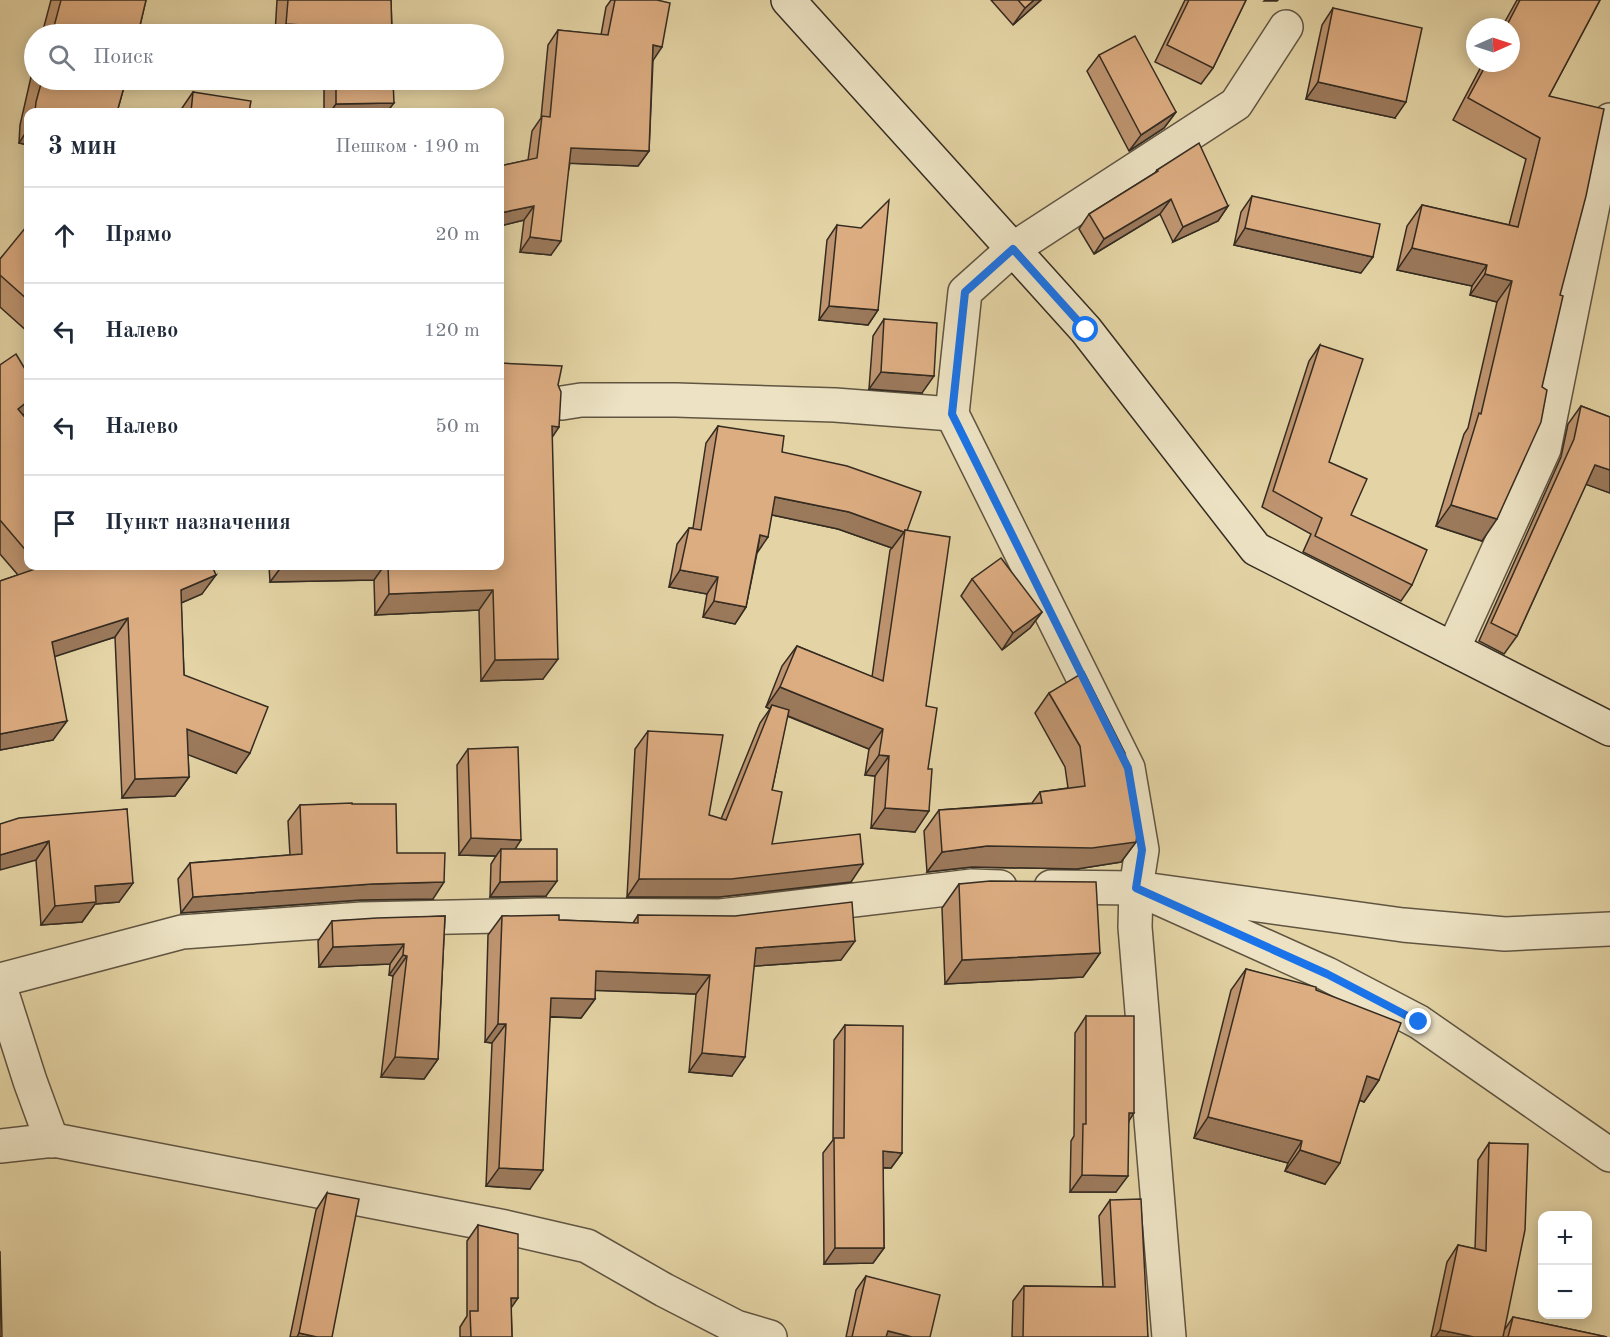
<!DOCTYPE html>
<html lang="ru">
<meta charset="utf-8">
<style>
:root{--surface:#fff;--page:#f6f6f7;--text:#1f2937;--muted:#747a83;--line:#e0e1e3}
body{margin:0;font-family:"Old Standard TT",serif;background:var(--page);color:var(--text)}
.controls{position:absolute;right:18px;bottom:18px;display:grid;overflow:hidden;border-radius:12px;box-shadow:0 3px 15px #0003}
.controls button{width:54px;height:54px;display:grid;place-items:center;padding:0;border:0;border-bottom:2px solid var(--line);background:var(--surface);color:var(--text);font:30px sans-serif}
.compass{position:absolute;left:1466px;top:18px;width:54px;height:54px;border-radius:50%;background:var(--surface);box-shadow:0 3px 15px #0003;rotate:87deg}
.stop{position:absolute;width:18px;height:18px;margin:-14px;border:4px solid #1a73e8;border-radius:50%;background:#fff}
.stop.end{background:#1a73e8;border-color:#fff;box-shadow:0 2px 6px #0008}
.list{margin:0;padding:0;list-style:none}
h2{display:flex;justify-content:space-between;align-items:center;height:78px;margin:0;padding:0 24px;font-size:26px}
h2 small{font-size:20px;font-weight:400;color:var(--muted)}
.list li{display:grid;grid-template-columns:39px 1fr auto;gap:18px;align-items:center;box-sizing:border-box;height:96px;padding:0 24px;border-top:2px solid var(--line)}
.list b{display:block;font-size:22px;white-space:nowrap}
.list em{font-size:20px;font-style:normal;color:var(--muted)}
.icon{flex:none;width:33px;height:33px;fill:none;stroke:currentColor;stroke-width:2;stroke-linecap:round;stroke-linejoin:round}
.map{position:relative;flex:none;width:1610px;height:1337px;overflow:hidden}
.search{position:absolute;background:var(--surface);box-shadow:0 3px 15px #0003;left:24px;top:24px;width:480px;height:66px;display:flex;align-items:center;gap:15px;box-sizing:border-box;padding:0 21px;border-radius:33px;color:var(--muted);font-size:22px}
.panel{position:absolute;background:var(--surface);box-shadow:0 3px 15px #0003;left:24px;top:108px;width:480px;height:462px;border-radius:12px}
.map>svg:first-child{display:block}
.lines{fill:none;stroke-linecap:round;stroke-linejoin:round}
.street-casing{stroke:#605542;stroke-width:36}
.secondary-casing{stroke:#342b21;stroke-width:36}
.street{stroke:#ede3c4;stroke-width:33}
.secondary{stroke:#ede3c4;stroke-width:33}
.wall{fill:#be9570;stroke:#342b21;stroke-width:1.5}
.shaded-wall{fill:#9b795b;stroke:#342b21;stroke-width:1.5}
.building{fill:#ddad82;stroke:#342b21;stroke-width:1.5}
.route{stroke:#1a73e8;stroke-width:8}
</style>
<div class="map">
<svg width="1610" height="1337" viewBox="0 0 1610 1337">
<rect width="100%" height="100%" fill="#e4d4a5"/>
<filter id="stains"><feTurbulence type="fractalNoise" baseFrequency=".00333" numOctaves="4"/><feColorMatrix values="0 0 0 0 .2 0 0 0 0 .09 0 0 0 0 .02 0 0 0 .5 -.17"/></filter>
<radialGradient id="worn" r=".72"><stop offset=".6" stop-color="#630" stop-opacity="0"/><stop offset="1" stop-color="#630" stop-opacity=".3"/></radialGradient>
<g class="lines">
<!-- street casing -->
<g class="street-casing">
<g id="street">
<path d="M562,403L581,400H676L835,405L952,414"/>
<path d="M1453,649L1544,449L1610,120"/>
<path d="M1051,887L1136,888"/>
<path d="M1610,929L1505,934L1403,925L1136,888L1327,974L1419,1022L1610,1155"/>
<path d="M0,980L182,932L362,919L538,915L720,916L972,886L1000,887"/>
<path d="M0,987L30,1081L52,1141"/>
<path d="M0,1146L54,1140L505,1227L587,1246L664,1290L736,1327L770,1337"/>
<path d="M1169,1337L1135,927L1136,888L1142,850L1128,768L952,414L965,292L1013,249L1236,104L1286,27"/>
</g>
</g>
<!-- secondary casing -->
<g class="secondary-casing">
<path id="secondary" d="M788,0L1086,330L1256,549L1610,729"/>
</g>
<!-- street -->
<use href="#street" class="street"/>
<!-- secondary -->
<use href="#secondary" class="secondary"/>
</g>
<!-- wall -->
<g class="wall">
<path d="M51,0H146L138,34H42Z"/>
<path d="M277,0H391L392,34H275Z"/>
<path d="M611,0H657L653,61L649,151L638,166L570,163L551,255L520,252L524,220L500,226V166L528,160L532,131L541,118L548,45L558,30L601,35L606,7Z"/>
<path d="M991,0H1041L1013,25Z"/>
<path d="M1185,0H1246L1213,68L1201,84L1155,62Z"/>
<path d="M1517,0H1600L1549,96L1560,295L1482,541L1436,526L1464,434L1468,428L1497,302L1470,295L1472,286L1397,270L1407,226L1422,205L1509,225L1526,159L1453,120L1483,63H1511V27H1502Z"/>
<path d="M1333,8L1395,118L1306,99L1322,25Z"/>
<path d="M1099,55L1176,112L1164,128L1129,151L1087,71Z"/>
<path d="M34,64V80H126L117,112H28V145L19,143L20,125Z"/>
<path d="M324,80H393L387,112H396H324Z"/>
<path d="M193,92L249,112H181L182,108Z"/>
<path d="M1157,170L1228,206L1218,221L1173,242L1160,214L1094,254L1079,229L1089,214L1155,173Z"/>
<path d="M1252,196L1361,273L1234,245L1241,212Z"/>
<path d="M837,225L878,310L868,325L819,320L827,240Z"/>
<path d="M28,229V332L0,307V259Z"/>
<path d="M884,319L922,393L869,389L873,336Z"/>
<path d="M1320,345L1329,462L1351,515L1412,585L1401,601L1303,552L1311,534L1262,507L1309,361Z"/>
<path d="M0,365L27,412L23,415L28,421V566H212L202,594L181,603L184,675L236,773L188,754L189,777L175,796L122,798L115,637L54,656L53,740L0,750V581L18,575L0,554Z"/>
<path d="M558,385L552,437L543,679L481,681L479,610L375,615L374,580L270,582L269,566H500Z"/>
<path d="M1581,406L1610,417V493L1586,484L1517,636L1504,654L1479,641L1561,457L1568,424Z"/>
<path d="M718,426L782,452L907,531L926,706L915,832L871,828L875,776L865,775L869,749L787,716L772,790V844L851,882L719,897H627L635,749L648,731L709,815L721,819L760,723L770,709L766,707L782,666L797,646L872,677L890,550L892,548L838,529L772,515L757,553L746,607L735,624L703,617L707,594L669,587L677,544L689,528H693L706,443Z"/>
<path d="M972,579L1042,612L1030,628L1002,650L961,596Z"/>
<path d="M1049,693L1136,842L1121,862L1077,869L972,867L927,872L924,831L939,810L1032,803L1040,792L1068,788L1065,767L1035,713Z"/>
<path d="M468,749L515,849L546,896L490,897L491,864L496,856L459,855L457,765Z"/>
<path d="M352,804L397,853L433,899L361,900L181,913L178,879L190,863L290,855L288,821L300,805Z"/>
<path d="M127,809L119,902L95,904L82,922L41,925L36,860L0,824Z"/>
<path d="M959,884L1100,953L1083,977L945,984L942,908Z"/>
<path d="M638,915L841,960L754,966L732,1076L689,1072L696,994L595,990V999L581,1018L550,1017L530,1189L486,1186L492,1043L485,1042L488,935L502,916L559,920L633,923Z"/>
<path d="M445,916L438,1059L424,1079L381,1077L393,976L389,975L390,964L319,967L318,941L332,921Z"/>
<path d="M1246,969L1316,990L1379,1080L1364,1102L1360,1100L1325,1184L1285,1171L1288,1163L1194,1138L1231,990Z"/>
<path d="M1086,1016L1129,1120L1116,1192H1070L1071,1141L1074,1136L1075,1033Z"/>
<path d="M845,1025L902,1153L891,1168H883L884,1248L873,1263L824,1264L823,1153L833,1140L834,1040Z"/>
<path d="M1489,1143L1505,1329L1513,1317L1607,1337H1431L1447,1262L1458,1245L1475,1249L1478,1160Z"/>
<path d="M327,1193L332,1337H290L316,1210Z"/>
<path d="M1110,1200L1148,1337H1012L1013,1301L1024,1286L1103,1287L1099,1216Z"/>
<path d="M478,1225L511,1308L512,1337H460V1327L467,1316V1241Z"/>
<path d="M866,1276L930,1337H846L856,1290Z"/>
</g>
<!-- shaded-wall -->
<g class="shaded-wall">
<path d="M1034,0H1041L1013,25L1025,8Z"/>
<path d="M1265,0H1278L1277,1H1264Z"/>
<path d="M286,24L334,27L329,34H279Z"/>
<path d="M653,45L662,47L652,62Z"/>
<path d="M1318,82L1406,102L1395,118L1306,99Z"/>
<path d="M394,103L387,112H330L336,104Z"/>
<path d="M1176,112L1164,128L1129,151L1141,135Z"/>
<path d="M28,129V145L19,143Z"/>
<path d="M571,148L649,151L638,166L561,163Z"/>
<path d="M1171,199L1160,214L1094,254L1104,239Z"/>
<path d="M534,206L524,220L500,226V213Z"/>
<path d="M1228,206L1218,221L1173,242L1183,227Z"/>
<path d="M1245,228L1373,257L1361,273L1234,245Z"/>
<path d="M530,237L561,241L551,255L520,252Z"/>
<path d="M1412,248L1487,265L1472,286L1397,270Z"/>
<path d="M1485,274L1512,281L1497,302L1470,295Z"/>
<path d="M829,306L878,310L868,325L819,320Z"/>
<path d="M881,372L934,376L922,393L869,389Z"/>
<path d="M28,401V411L27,412L4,428L18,409Z"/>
<path d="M552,426L559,427L545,448Z"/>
<path d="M1595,465L1610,470V493L1582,483Z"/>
<path d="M775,497L849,512L904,532L892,548L838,529L763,513Z"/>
<path d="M1451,505L1497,519L1482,541L1436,526Z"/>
<path d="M760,535L768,537L757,553Z"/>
<path d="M282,566H384L374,580L270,582Z"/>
<path d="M680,570L718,577L707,594L669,587Z"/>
<path d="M216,575L202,594L167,609L181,590Z"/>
<path d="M493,590L479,610L375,615L389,594Z"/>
<path d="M714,601L746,607L735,624L703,617Z"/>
<path d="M1042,612L1030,628L1002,650L1013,633Z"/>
<path d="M128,618L115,637L38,662L52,642Z"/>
<path d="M558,659L543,679L481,681L495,660Z"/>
<path d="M780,687L883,729L869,749L771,709L772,705L770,709L766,707Z"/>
<path d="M67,721L53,740L0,750V734Z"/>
<path d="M187,729L250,753L236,773L173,749Z"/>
<path d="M879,755L889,756L875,776L865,775Z"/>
<path d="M189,777L175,796L122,798L135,779Z"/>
<path d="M885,808L929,811L915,832L871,828Z"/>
<path d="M471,838L521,840L510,857L501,849L496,856L459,855Z"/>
<path d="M49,841L36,860L0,870V855Z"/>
<path d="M1136,842L1121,862L1077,869L972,867L927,872L942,852L987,846Z"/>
<path d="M863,864L851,882L719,897H627L639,879Z"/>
<path d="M557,881L546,896L490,897L500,882Z"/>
<path d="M444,882L433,899L361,900L181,913L193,897L372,884Z"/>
<path d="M133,883L119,902L95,904L82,922L41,925L55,906L95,886Z"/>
<path d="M855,941L841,960L742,967L756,948Z"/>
<path d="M404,944L390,964L319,967L333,947Z"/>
<path d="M1100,953L1083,977L945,984L962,960Z"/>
<path d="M403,955L407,956L393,976L389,975Z"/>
<path d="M596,971L710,975L696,994L582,990Z"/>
<path d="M551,998L595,999L581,1018L537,1016Z"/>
<path d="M498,1024H506L492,1043L485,1042Z"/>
<path d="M702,1053L745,1057L732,1076L689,1072Z"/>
<path d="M395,1057L438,1059L424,1079L381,1077Z"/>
<path d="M1367,1076L1379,1080L1364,1102L1352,1097Z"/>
<path d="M1129,1113H1134L1123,1130Z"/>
<path d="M1208,1117L1302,1141L1288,1163L1194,1138Z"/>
<path d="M1300,1150L1340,1163L1325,1184L1285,1171Z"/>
<path d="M883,1151L902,1153L891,1168L872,1167Z"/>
<path d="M499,1168L543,1170L530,1189L486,1186Z"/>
<path d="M1082,1175L1128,1176L1116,1192H1070Z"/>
<path d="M835,1248H884L873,1263L824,1264Z"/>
<path d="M511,1298H518L507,1314Z"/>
<path d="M1440,1330L1474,1337H1435Z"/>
<path d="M888,1331L912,1337H884Z"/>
<path d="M299,1333L317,1337H297Z"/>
</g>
<!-- building -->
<g class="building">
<path d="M61,0H146L138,34H52Z"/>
<path d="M288,0H391L392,34H335L334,27L286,24Z"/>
<path d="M615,0H657L670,3L662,47L653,45L649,151L571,148L561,241L530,237L534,206L500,213V166L537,158L542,116L550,117L558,30L608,35Z"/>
<path d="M1018,0H1034L1025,8Z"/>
<path d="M1189,0H1246L1213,68L1167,45Z"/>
<path d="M1520,0H1600L1549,96L1604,109L1586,196L1560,295L1563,296L1542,387L1547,390L1541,422L1497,519L1451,505L1479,413L1481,414L1512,281L1485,274L1487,265L1412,248L1422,205L1518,227L1540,138L1468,98L1487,63H1511V27H1506Z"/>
<path d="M1333,8L1422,28L1406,102L1318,82Z"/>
<path d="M1135,36L1176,112L1141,135L1099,55Z"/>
<path d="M42,80H126L117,112H35L36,102Z"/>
<path d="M336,80H393L394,103L336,104Z"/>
<path d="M193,92L251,101L249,112H191Z"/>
<path d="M396,111V112H380Z"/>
<path d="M1199,143L1228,206L1183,227L1171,199L1104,239L1089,214L1158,171L1157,170Z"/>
<path d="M1252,196L1380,224L1373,257L1245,228Z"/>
<path d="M889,200L878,310L829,306L837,225L861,228Z"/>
<path d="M26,227L28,229V300L0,275V259Z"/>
<path d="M884,319L937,323L934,376L881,372Z"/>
<path d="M1320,345L1363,359L1329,462L1367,479L1351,515L1427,550L1412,585L1315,536L1322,518L1273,491Z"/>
<path d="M16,354L28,374V401L18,409L28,421V553L0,520V365Z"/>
<path d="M500,363L562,366L558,385L561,392L559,427L552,426L558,659L495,660L493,590L389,594L388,566H500Z"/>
<path d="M1581,406L1610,417V470L1595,465L1517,636L1491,623L1574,439Z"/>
<path d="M718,426L784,436L782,452L847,466L921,492L907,531L905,530L904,532L849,512L775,497L768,537L760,535L746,607L714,601L718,577L680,570L689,528L701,530Z"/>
<path d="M905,530L950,537L926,706L937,708L928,769H932L929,811L885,808L889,756L879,755L883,729L780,687L797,646L883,681Z"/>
<path d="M1001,558L1042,612L1013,633L972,579Z"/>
<path d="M40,566H212L216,575L181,590L184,675L268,707L250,753L187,729L189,777L135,779L128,618L52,642L67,721L0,734V581L41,567Z"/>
<path d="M1084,672L1125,753L1138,829L1136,842L1092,848L987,846L942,852L939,810L1042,803L1040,792L1085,786L1080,746L1049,693Z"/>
<path d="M772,705L789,710L772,790L782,792L772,844L860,834L863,864L731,879H639L648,731L723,735L709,815L726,820Z"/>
<path d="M518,747L521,840L471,838L468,749Z"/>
<path d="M352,803V804H396L397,853H445L444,882L372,884L193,897L190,863L302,854L300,805Z"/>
<path d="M127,809L133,883L95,886L96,902L55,906L49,841L0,855V824L19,818Z"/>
<path d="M501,849H557V881L500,882Z"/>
<path d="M990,881L1096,882L1100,953L962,960L959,884Z"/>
<path d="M852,902L855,941L756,948L745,1057L702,1053L710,975L596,971L595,999L551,998L543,1170L499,1168L506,1024H498L502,916L559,915V920L638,923V915L735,916Z"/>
<path d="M445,916L438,1059L395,1057L407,956L403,955L404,944L333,947L332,921L377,918Z"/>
<path d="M1246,969L1316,987V990L1401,1023L1379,1080L1367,1076L1340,1163L1300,1150L1302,1141L1208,1117Z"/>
<path d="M1086,1016H1134V1113H1129L1128,1176L1082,1175L1083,1124H1086Z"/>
<path d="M845,1025L903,1026L902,1153L883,1151L884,1248H835L834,1138H844Z"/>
<path d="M1489,1143L1528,1144L1525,1230L1503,1337H1474L1440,1330L1458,1245L1486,1251Z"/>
<path d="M327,1193L359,1199L332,1337H317L299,1333Z"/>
<path d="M1141,1199L1148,1337H1023L1024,1286L1115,1287L1110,1200Z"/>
<path d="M478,1225L518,1234V1298H511L512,1337H471L470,1311H478Z"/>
<path d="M0,1251L2,1337H0Z"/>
<path d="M866,1276L940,1295L930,1337H912L888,1331L886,1337H852Z"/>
<path d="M1513,1317L1607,1337H1508Z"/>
</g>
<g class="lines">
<!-- route -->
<path class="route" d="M1086,330L1013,249L965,292L952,414L1128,768L1142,850L1136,888L1327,974L1419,1022"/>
</g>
<rect width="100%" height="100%" filter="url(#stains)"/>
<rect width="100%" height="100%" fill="url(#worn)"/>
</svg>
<div class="controls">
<button>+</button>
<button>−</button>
</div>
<svg class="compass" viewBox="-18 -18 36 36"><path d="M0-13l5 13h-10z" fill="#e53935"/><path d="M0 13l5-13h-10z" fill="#747a83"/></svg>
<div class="stop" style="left:1086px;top:330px"></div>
<div class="stop end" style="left:1419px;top:1022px"></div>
<div class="search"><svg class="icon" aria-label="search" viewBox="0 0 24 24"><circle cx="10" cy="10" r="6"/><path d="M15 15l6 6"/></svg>Поиск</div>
<section class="panel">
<h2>3 мин<small>Пешком · 190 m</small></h2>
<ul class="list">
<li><svg class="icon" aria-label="ahead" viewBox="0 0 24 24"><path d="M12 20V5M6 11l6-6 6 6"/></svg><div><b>Прямо</b></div><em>20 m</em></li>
<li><svg class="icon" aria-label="left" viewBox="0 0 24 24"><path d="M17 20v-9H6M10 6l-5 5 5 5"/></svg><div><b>Налево</b></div><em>120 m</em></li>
<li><svg class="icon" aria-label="left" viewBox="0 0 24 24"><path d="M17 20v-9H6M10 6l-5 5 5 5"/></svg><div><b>Налево</b></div><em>50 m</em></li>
<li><svg class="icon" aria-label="arrive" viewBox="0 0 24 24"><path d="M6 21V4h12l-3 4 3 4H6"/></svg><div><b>Пункт назначения</b></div></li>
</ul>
</section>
</div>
